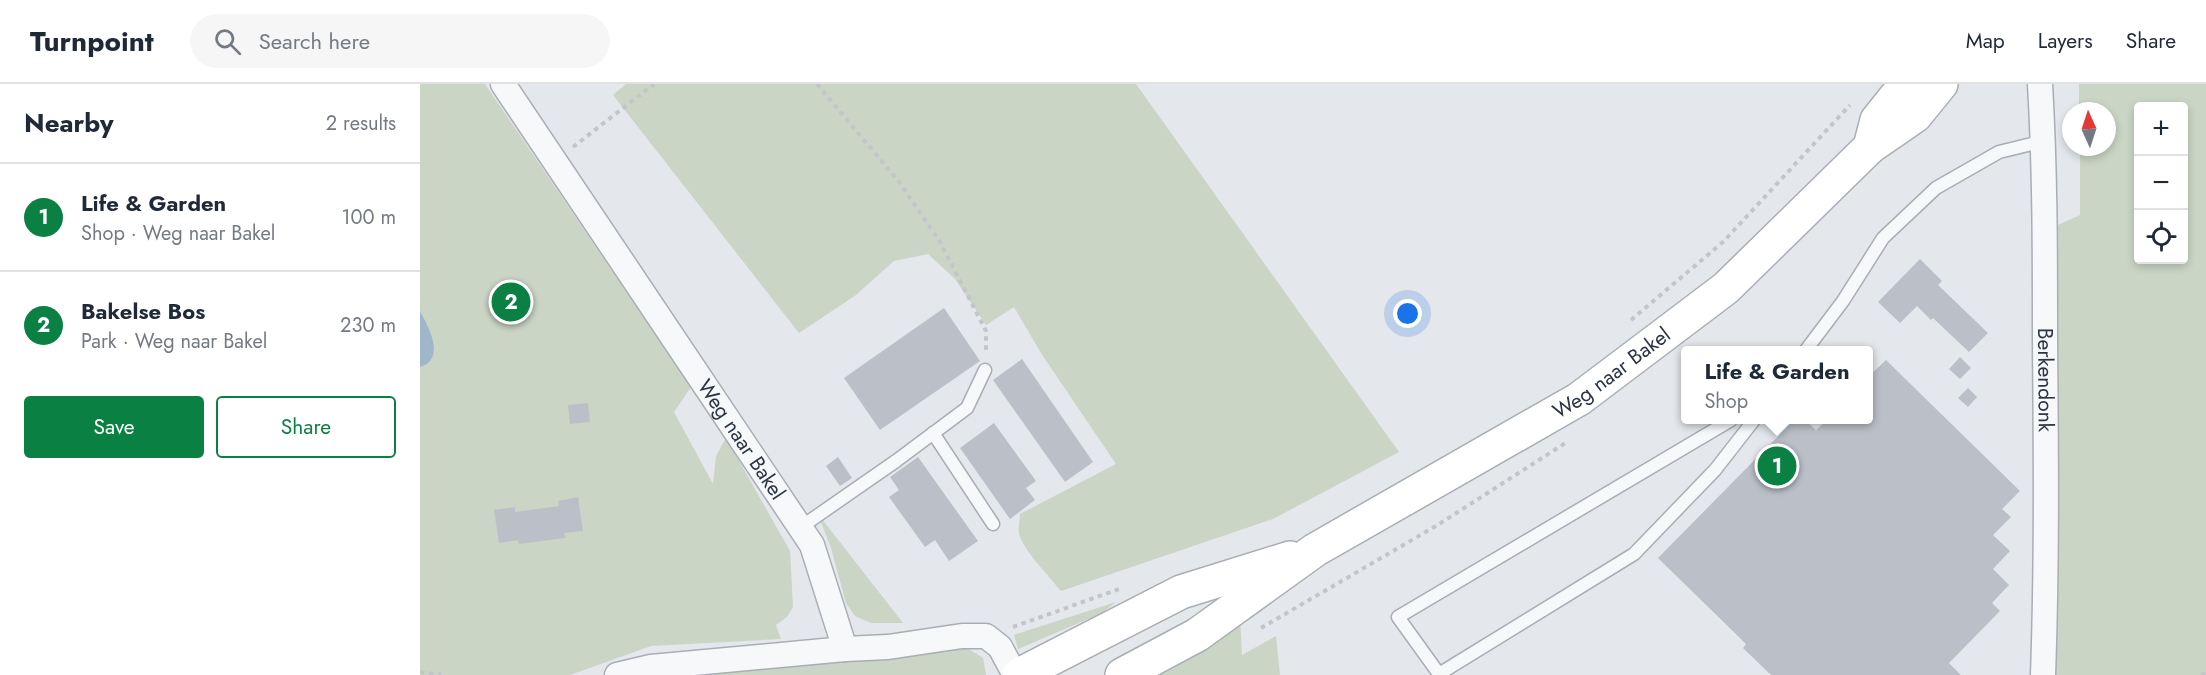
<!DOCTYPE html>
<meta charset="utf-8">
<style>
:root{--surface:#fff;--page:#f6f6f7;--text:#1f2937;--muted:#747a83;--line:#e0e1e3;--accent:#0b8043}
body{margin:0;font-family:Jost,sans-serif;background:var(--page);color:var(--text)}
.controls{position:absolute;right:18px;top:18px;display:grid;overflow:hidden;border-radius:6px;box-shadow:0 3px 9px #0003}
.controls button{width:54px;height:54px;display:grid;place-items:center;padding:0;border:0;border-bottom:2px solid var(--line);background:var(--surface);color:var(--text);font:30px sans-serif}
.compass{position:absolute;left:1642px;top:18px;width:54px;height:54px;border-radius:50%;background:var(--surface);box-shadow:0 3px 9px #0003;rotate:357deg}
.you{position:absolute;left:988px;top:230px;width:21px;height:21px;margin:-15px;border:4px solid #fff;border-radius:50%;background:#1a73e8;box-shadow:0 0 0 9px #1a73e833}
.badge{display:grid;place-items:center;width:39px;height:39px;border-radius:50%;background:var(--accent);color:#fff;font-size:20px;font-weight:700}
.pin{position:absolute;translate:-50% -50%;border:3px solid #fff;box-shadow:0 2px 6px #0006}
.popup{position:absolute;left:1261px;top:262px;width:192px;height:78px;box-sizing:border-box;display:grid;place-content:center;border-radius:6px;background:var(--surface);filter:drop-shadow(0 2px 4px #0005);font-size:20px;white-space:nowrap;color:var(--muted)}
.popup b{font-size:22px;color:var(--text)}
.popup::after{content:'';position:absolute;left:50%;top:100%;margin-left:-12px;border:12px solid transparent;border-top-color:var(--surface)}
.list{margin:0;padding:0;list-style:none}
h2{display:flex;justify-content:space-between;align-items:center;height:78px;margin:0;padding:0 24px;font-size:26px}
h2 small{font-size:20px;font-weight:400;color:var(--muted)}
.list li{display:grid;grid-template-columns:39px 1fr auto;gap:18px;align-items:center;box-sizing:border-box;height:108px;padding:0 24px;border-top:2px solid var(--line)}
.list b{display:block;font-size:22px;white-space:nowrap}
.list p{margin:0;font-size:20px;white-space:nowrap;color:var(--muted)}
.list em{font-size:20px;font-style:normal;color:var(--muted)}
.actions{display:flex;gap:12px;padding:18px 24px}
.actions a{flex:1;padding:14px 0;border:2px solid var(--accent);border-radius:6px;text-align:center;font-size:21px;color:var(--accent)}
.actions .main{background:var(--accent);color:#fff}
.icon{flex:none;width:33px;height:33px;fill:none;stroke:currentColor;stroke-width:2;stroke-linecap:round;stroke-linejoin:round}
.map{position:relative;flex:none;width:1786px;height:591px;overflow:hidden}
header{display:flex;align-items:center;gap:36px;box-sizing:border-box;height:84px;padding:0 30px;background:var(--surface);border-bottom:2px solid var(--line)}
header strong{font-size:28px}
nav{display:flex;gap:33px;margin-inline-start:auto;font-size:21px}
.search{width:420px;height:54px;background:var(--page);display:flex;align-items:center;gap:15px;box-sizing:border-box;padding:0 21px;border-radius:33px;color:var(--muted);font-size:22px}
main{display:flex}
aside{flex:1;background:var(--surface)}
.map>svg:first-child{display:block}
.green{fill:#cad5c5;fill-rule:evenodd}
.water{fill:#a0b6ca}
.building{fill:#bbc0c8}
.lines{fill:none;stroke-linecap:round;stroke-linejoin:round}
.service-casing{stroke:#a9aeb5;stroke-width:15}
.minor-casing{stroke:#a9aeb5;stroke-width:27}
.secondary-casing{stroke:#a9aeb5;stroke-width:36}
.path{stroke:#c2c5ca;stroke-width:4;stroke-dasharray:4.5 4.5;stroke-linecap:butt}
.service{stroke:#f7f8f9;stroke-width:12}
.minor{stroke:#f7f8f9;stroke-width:24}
.secondary{stroke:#fff;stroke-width:33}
.labels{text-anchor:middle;stroke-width:5;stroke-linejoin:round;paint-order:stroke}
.street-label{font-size:21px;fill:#2c3543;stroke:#f4f6f8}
</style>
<header>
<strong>Turnpoint</strong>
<div class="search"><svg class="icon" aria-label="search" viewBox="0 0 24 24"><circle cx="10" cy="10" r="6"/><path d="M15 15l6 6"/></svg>Search here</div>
<nav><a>Map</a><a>Layers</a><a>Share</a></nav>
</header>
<main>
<aside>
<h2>Nearby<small>2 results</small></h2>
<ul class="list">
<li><span class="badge">1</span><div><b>Life &amp; Garden</b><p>Shop · Weg naar Bakel</p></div><em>100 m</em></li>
<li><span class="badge">2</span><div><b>Bakelse Bos</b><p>Park · Weg naar Bakel</p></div><em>230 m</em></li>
</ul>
<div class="actions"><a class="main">Save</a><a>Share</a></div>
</aside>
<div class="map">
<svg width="1786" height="591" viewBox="0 0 1786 591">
<rect width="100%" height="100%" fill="#e4e7eb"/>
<!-- green -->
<g class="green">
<path d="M0,0H65L271,303L254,328L293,400L296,372L306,354L370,467L373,523L367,533L356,541L361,555L231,562L150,591H0Z"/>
<path d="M206,0H716L979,368L853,435L641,507C630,493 602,465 599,449C598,444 600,436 600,430L696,380L621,269L594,223L566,241L535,195L508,170L474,177L436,211L379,249L193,11Z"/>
<path d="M1659,0H1786V591H1611L1633,575L1638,141L1660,131V63H1687V27H1659ZM1718,22H1764V176H1718Z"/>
<path d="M398,430L483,539H451L435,532L426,519L411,464Z"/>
<path d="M696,518L682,529L598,565L594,551Z"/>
<path d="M820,531L822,571L856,552L860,591H733Z"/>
<path d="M545,563L563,574L566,591H265L453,575L530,566Z"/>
</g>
<!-- water -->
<path class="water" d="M0,227C8,242 27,275 0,283Z"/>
<!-- building -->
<g class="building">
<path d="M1500,175L1522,197L1518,201L1568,249L1549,268L1513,234L1511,236L1497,222L1480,239L1458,218Z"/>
<path d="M524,224L560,277L460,346L424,294Z"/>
<path d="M1540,273L1551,284L1540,295L1529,285Z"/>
<path d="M602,275L673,378L645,398L573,296Z"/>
<path d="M1466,276L1600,407L1582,425L1591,433L1573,451L1590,467L1573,485L1589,501L1572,519L1580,527L1529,579L1541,591H1351L1323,564L1326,560L1238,474L1374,336H1385L1396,346L1407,336H1448V293Z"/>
<path d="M1548,304L1557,313L1548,323L1538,314Z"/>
<path d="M168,319L170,338L150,340L148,321Z"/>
<path d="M574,339L616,397L606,404L615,416L590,435L540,364Z"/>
<path d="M418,373L432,394L420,402L406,382Z"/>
<path d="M498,373L558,457L529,477L515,456L505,463L469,413L479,406L470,393Z"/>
<path d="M158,413L163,447L144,449L145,454L99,460L98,456L79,459L74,426L95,423V428L139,422L138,417Z"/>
</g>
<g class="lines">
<!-- service casing -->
<g class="service-casing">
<g id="service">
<path d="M1386,266L1423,217L1463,154L1516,104L1579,68L1624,57"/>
<path d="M1311,336L978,533L1019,590L1214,470L1295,386L1334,336"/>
<path d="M513,349L573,440"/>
<path d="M381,443L476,377L547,324L565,286"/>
</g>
</g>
<!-- minor casing -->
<g class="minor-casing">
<g id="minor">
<path id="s1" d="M83,0L392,461L425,565"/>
<path id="s2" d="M1620,0C1625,85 1625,170 1625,255C1626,367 1627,479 1623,591"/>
<path d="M197,591L231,583L425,565L468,563L542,552H566L580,563L595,591"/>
</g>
</g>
<!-- secondary casing -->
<g class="secondary-casing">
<g id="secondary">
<path d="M1450,63L1457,36L1486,0"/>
<path d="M599,591L761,508L870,474"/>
<path id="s3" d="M702,591L777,551L895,466L1159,315L1306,204L1450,63L1495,32L1521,0"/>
</g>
</g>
<!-- path -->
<g class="path">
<path d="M397,0L480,99L520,158L566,247V270"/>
<path d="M153,63L234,0"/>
<path d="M1211,236L1303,158L1430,21"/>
<path d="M593,543L699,505"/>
<path d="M841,544L1016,442L1147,358"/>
<path d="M0,588L21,591"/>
<path d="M1781,591L1786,589"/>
</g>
<!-- service -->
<use href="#service" class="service"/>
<!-- minor -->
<use href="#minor" class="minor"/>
<!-- secondary -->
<use href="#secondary" class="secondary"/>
</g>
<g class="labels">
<!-- street labels -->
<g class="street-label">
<text dy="7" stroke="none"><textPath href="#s3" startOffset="576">Weg naar Bakel</textPath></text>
<text dy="7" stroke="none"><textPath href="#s2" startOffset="296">Berkendonk</textPath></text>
<text dy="7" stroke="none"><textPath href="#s1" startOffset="428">Weg naar Bakel</textPath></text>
</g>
</g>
</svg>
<div class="controls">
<button>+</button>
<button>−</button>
<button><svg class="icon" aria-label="locate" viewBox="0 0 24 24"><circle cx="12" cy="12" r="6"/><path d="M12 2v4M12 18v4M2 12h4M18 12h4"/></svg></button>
</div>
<svg class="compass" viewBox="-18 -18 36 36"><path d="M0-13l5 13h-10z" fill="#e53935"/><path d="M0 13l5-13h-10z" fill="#747a83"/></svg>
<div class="you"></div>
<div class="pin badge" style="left:1357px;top:382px">1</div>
<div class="popup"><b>Life &amp; Garden</b>Shop</div>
<div class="pin badge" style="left:91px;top:218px">2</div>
</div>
</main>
